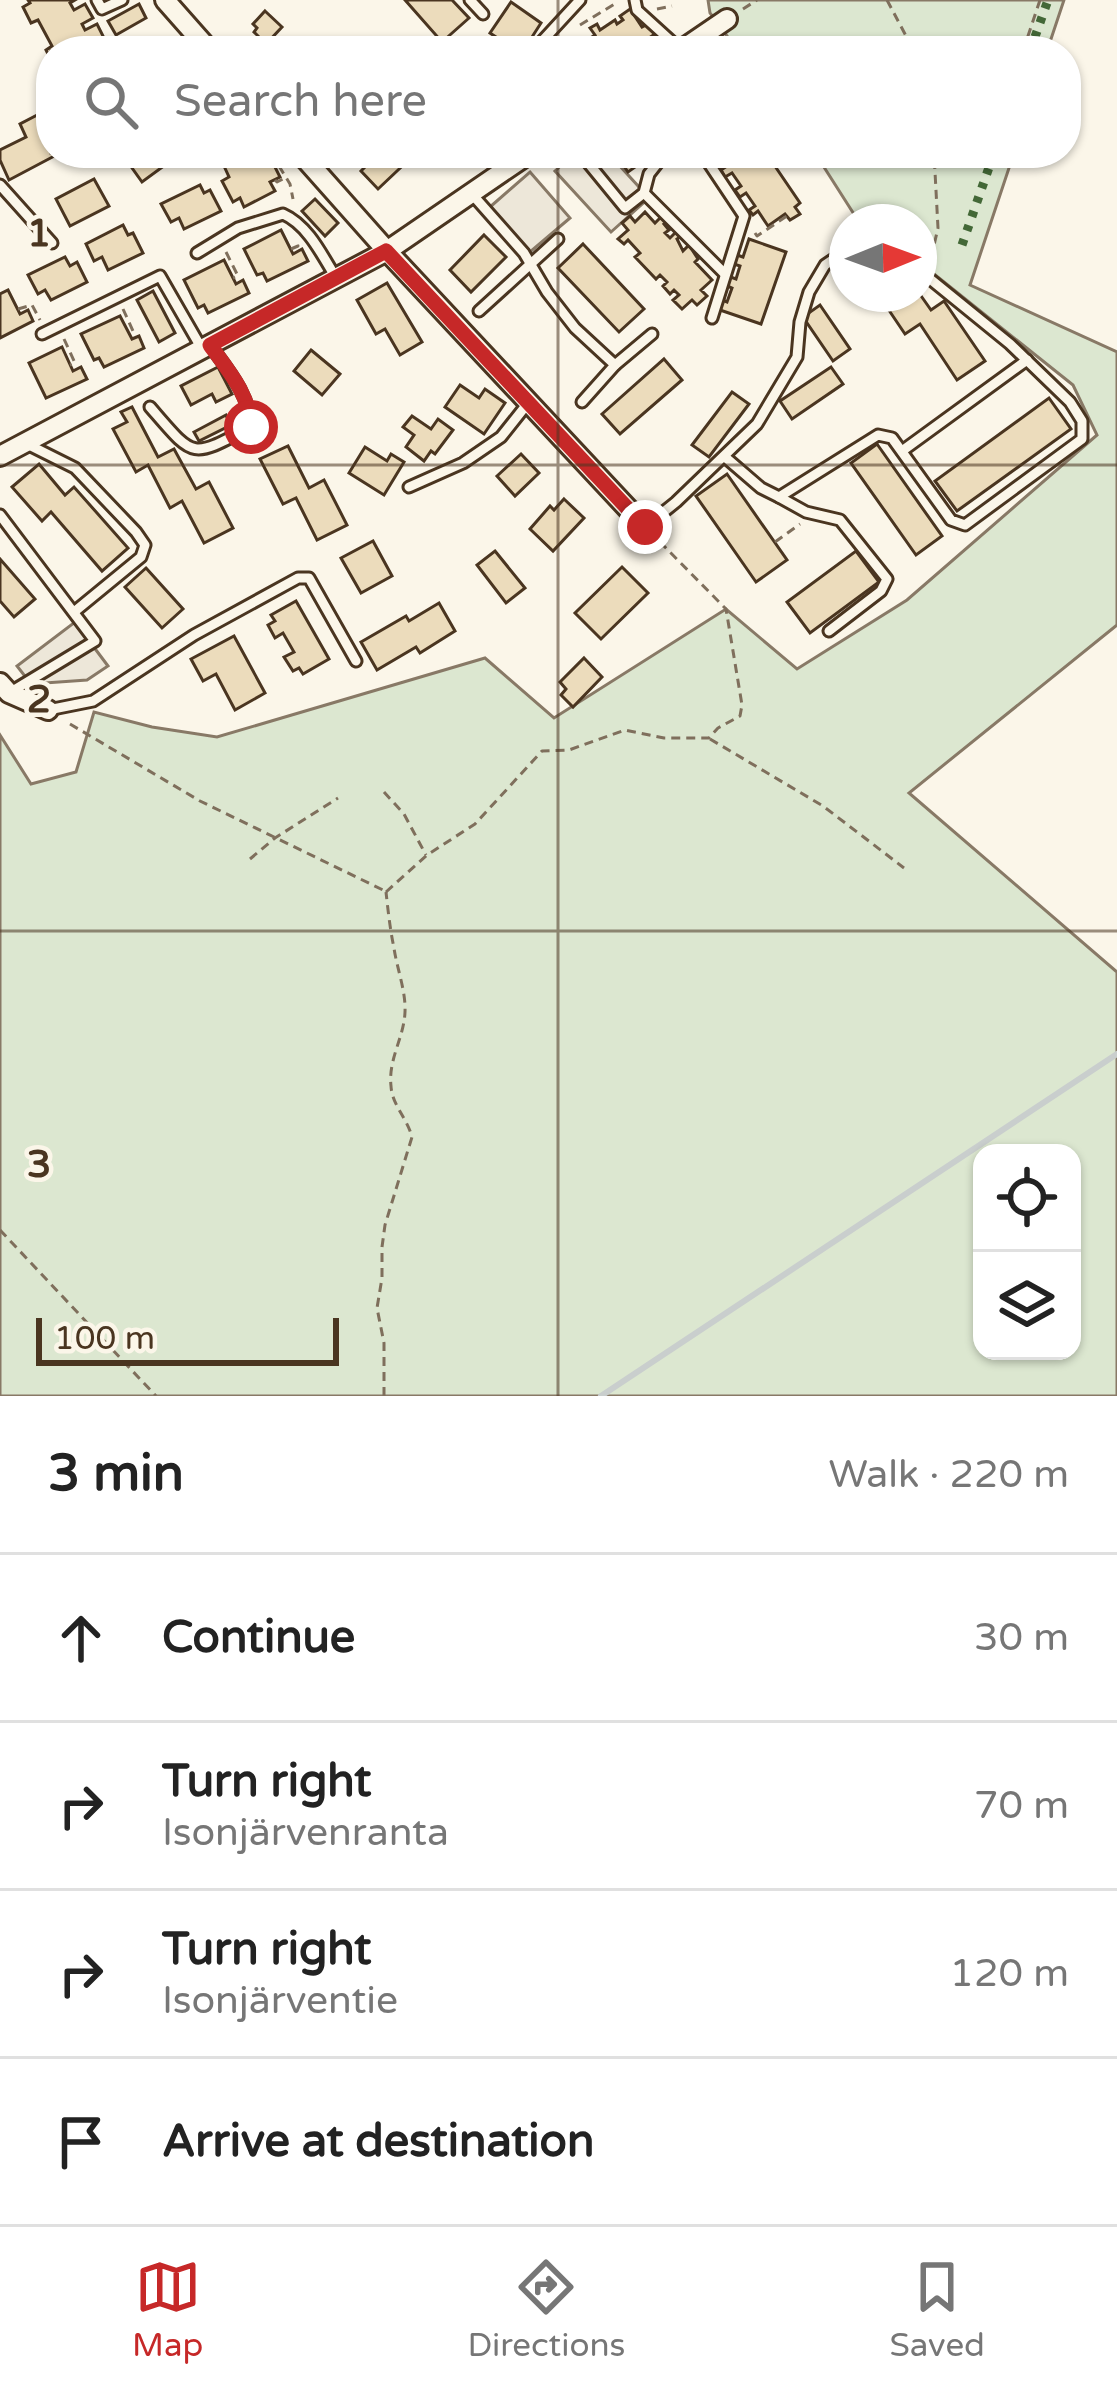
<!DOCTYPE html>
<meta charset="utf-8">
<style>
:root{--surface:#fff;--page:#f2f2f2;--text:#222;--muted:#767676;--line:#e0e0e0;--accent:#c62828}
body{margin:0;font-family:"Varela Round",sans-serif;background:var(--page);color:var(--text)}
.controls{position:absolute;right:36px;bottom:36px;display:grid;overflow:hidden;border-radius:24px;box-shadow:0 3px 9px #0004}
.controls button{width:108px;height:108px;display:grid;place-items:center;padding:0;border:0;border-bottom:3px solid var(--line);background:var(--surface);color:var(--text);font:60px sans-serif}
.compass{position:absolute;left:829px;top:204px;width:108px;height:108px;border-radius:50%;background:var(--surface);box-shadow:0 3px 9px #0004;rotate:89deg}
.scale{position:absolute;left:36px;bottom:30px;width:303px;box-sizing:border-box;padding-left:12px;border:6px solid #4a3520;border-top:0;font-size:33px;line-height:42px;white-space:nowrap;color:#4a3520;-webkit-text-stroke:9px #fbf6e9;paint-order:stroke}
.stop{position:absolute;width:36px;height:36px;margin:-27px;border:9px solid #c62828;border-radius:50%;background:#fff}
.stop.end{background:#c62828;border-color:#fff;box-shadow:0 3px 12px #0008}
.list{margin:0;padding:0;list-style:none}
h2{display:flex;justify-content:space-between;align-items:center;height:156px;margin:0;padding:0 48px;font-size:51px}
h2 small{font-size:39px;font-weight:400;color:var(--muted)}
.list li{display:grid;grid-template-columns:78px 1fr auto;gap:36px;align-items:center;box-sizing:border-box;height:168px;padding:0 48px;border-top:3px solid var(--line)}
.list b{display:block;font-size:45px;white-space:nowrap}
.list p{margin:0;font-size:39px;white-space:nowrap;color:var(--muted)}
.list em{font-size:39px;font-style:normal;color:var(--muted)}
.icon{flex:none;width:66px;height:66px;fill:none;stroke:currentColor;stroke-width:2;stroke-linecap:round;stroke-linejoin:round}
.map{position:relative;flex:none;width:1117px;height:1396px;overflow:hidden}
.search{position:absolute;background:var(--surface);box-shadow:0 3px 9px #0004;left:36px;right:36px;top:36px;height:132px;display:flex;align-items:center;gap:30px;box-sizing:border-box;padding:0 42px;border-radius:48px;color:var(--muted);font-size:45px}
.sheet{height:828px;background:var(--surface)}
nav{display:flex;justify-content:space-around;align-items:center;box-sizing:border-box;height:168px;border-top:3px solid var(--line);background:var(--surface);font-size:33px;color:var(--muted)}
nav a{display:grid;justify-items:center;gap:6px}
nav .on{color:var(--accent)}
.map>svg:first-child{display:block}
.green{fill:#dce7d0;stroke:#887966;stroke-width:3;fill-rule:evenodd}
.parking{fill:#ede7d9;stroke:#887966;stroke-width:3}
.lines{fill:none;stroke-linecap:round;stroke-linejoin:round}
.stream{stroke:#c9cecd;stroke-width:6}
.building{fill:#ecdcbc;stroke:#4a3520;stroke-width:3}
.service-casing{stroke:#4a3520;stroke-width:15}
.minor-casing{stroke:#4a3520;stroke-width:24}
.path{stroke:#7f6f5c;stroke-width:3;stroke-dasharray:9 6;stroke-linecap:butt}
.service{stroke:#fbf6e9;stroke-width:9}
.minor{stroke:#fbf6e9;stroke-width:18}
.hedge{stroke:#436837;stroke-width:9;stroke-dasharray:6 9;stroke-linecap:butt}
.route{stroke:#c62828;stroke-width:15}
.grid{fill:none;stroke:#4a3520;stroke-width:3;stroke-opacity:0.55}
.grid-label{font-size:39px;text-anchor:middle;font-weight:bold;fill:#4a3520;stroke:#fbf6e9;stroke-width:9;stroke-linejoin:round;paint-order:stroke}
</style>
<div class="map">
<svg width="1117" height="1396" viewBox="0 0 1117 1396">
<rect width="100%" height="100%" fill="#fbf6e9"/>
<!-- green -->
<g class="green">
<path d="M708,0H1064L1047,51H738L710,13Z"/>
<path d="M815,153H1014L970,285L1117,352V625L909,793L1117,972V1396H0V735L31,784L76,772L94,712L152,727L217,737L485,658L554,718L726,609L797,669L907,600L1097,435L1073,385L919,262V222H859ZM982,1153H1072V1351H982Z"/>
</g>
<!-- parking -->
<g class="parking">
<path d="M575,153H608L649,198L611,232L555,171Z"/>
<path d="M530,172L570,218L530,252L490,207Z"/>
<path d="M75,622L108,666L87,680L31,684L17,666Z"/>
</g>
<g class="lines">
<!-- stream -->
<path class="stream" d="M601,1396L1117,1054"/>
</g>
<!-- building -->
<g class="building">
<path d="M28,0H75L70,3L74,10L85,4L93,18L82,24L85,30L97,24L105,40L83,51H51V60L46,50L52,46L38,20L31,23L23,7L30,3Z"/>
<path d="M405,0H452L469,18L442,42Z"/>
<path d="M511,2L541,23L523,51H517L490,33Z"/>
<path d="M139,4L146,18L116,35L108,21Z"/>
<path d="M630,9L642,27L648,24L655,34L649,38L653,44L642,51H577L571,41L576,38L580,44L587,40L595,35L590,28L597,24L600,30L615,20L617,24L623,20L620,16Z"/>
<path d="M265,11L282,27L266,44L254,32L257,28L253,24Z"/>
<path d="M43,112L51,128V153H60L9,180L0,160V150L26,137L20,124Z"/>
<path d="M132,153H174L176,157L142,182L125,158Z"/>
<path d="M250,153H256L260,160L269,155L280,177L270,182L275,191L244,207L240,198L233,202L222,181L229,177L224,166Z"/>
<path d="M375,153H416L378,189L361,171L377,155Z"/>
<path d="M615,153H655L628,172Z"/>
<path d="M718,153H766L800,203L795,207L800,214L790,220L785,214L768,226L758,211L753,215L749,210L755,206L746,193L740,197L735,190L741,186L732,173L725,177L721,170L727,166Z"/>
<path d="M94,179L109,206L70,226L56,199Z"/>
<path d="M200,185L204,193L210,190L221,211L184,229L179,218L171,222L161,204Z"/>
<path d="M315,199L338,223L325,236L302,211Z"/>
<path d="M645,212L655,223L661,217L667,222L664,224L669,230L665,233L670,238L676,232L680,237L677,239L683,251L689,245L698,259L695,262L712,280L701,290L707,296L697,305L692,300L682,309L673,300L679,295L674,290L670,294L663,286L667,282L660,275L656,279L635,257L640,253L628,240L624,244L618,239L628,230L622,223L630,216L635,222Z"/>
<path d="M123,225L128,235L133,233L143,253L108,270L102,257L94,261L86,244Z"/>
<path d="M281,230L293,254L302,249L308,261L267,281L263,273L257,275L244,249Z"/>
<path d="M484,235L506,257L471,292L450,270Z"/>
<path d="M749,239L786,252L761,324L717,309L720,299L727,302L732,288L725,285L728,276L736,279L740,266L734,264L737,255L743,257Z"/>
<path d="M583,244L644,309L619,332L558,268Z"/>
<path d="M65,257L70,266L77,262L87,282L51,300L45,290L38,294L28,275Z"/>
<path d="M224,260L236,284L243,280L249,293L208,313L204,305L198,308L184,280Z"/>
<path d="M387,283L422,342L400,355L385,329L376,334L357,300Z"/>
<path d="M8,290L20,314L28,310L33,321L0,338V294Z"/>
<path d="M153,291L175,333L159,342L137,300Z"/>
<path d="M919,293L931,310L944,301L985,361L957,380L920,324L905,334L880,297L867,306L859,294Z"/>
<path d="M820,305L850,349L833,361L803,317Z"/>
<path d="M120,316L132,339L139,336L144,348L104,367L99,358L94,360L81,334Z"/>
<path d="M62,347L73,371L81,367L87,379L46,398L29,363Z"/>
<path d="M311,350L340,374L322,395L294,371Z"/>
<path d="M664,359L682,380L620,434L602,414Z"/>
<path d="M218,367L232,394L216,402L212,394L191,405L181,386Z"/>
<path d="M831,367L843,384L792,419L780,401Z"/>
<path d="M460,385L479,398L485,389L505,403L484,434L445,407Z"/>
<path d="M732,392L749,404L709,457L692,445Z"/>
<path d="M1049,398L1071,429L957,511L935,481Z"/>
<path d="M132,407L158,457L174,449L196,489L209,482L233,528L204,543L182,501L170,508L148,465L136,472L113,429L127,422L121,412Z"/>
<path d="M226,415L231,425L199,441L194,432Z"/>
<path d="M412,416L431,429L438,419L453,430L435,454L431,451L424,461L406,447L414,435L403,427Z"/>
<path d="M877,444L942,536L916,555L851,463Z"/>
<path d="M288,446L309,488L324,480L347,525L317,540L296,498L283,504L260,459Z"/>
<path d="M365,447L387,461L391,454L404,462L384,495L349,473Z"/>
<path d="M521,454L539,473L515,496L497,476Z"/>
<path d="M39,464L65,495L74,487L128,548L102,571L51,512L42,521L12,487Z"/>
<path d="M727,474L787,560L756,582L696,496Z"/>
<path d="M564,499L584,518L553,551L530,529L550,506L554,510Z"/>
<path d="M373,541L392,576L361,593L341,558Z"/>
<path d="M495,551L525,588L506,603L477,565Z"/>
<path d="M856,551L879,582L810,633L787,602Z"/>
<path d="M0,559L35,599L14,617L0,601Z"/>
<path d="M622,567L648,593L601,639L575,613Z"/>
<path d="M146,568L183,609L162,628L125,587Z"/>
<path d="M296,601L329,659L303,674L299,668L293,671L284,657L294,652L283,633L275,638L268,625L275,621L271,615Z"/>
<path d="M439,603L455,631L420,653L416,647L377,670L361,642L406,616L409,621Z"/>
<path d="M234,636L265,693L235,710L216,674L203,681L191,659Z"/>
<path d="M584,658L602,677L573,707L561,695L566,689L560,682Z"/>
</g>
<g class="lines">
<!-- service casing -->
<g class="service-casing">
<g id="service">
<path d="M97,0L102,9L122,0"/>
<path d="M470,0L483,14"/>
<path d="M635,0L637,10L681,50"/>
<path d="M533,51L580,0"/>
<path d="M580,153L625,208L644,193L649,174L660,160L671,153"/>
<path d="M702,153L744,216L712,318"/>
<path d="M0,185L52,243"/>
<path d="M471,193L524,253L547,292L575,328L615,365L582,402"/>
<path d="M644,193L725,274"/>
<path d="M197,253L238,228L283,214C308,225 322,255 336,278"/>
<path d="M479,311L558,239"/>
<path d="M42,334L160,276L202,349"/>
<path d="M615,365L652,334"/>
<path d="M150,407C195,459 190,459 251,427C250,395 228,370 210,345"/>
<path d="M25,443L75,468L136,532L145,545L141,557L74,612"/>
<path d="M902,451L1027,360"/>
<path d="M725,457L761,488L779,497L878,435L892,438L951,520L965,525L1082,439V421L1070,402L1010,344L919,270"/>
<path d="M409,487L463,463L501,437L528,403"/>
<path d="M779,497L806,512L840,520L887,579L881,591L829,631"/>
<path d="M0,515L95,641L9,693"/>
<path d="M645,527L676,502L757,424L797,357L800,322L809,292L825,265L847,250"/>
<path d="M48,710L93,701L194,635L298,578H309L356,661"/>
</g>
</g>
<!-- minor casing -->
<g class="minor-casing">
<g id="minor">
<path d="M165,0L210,51"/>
<path d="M680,51L727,19"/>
<path d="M300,153L387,251L645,527"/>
<path d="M0,456L387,251L530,153"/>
<path d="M0,683L9,693L48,710"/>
</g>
</g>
<!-- path -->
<g class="path">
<path d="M887,0L914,51"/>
<path d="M657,9L672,6"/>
<path d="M743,9L757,0"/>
<path d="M580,25L618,2"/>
<path d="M1023,51L1040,0"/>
<path d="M271,153L290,184L293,199"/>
<path d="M265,157L263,155L267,153"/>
<path d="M275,180L277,182L285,178"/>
<path d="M755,233L757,236L787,216"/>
<path d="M291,249L298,246L297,243"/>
<path d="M226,252L238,276L233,278"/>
<path d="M931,258L938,228L934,153"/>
<path d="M18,309L32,305L40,320"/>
<path d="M123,309L133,331L129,333"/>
<path d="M64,339L75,363L70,365"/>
<path d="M775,542L800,524"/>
<path d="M70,724L200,801L385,891"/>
<path d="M710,739L823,806L904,868"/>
<path d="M384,792L404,814L426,855"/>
<path d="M250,859L275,838L338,798"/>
<path d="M386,892L427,855L475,824L542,751L569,750L625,730L664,738H709L718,728L740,716L742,705L726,609L659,541"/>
<path d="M0,1230L156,1396"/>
<path d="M384,1396V1343L377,1308L382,1278V1247L385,1225L412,1137C407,1118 392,1105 391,1086C388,1059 404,1038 405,1012C406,991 397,969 394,948C390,929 388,910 386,892"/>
</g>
<!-- service -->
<use href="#service" class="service"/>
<!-- minor -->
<use href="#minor" class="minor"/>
<!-- hedge -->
<g class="hedge">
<path d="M1030,51L1048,0"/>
<path d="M962,245L994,153"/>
</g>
</g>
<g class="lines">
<!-- route -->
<path class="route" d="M251,427C250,395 228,370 210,345L386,251L645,527"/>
</g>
<!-- grid -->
<path class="grid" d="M558,0V51M558,153V1396M0,465H1117M0,931H1117"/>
<g class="grid-label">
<text x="39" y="246">1</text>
<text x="39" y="712">2</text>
<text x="39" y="1177">3</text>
</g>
</svg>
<div class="controls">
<button><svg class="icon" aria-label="locate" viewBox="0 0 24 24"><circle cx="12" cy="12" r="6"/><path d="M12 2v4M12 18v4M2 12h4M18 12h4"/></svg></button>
<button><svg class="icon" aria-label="layers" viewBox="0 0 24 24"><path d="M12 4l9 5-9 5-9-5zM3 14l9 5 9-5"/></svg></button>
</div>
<svg class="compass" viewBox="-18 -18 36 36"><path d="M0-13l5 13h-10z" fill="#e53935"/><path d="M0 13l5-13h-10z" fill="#767676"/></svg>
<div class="scale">100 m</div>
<div class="stop" style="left:251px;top:427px"></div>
<div class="stop end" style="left:645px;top:527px"></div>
<div class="search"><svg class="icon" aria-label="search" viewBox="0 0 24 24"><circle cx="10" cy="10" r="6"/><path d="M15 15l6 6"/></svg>Search here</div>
</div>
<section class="sheet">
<h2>3 min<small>Walk · 220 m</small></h2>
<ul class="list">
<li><svg class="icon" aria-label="ahead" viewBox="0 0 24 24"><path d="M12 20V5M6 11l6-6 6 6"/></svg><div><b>Continue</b></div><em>30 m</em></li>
<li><svg class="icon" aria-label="right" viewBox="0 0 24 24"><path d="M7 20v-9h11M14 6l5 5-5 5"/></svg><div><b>Turn right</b><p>Isonjärvenranta</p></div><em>70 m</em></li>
<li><svg class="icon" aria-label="right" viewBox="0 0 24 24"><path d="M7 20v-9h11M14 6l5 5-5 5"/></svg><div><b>Turn right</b><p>Isonjärventie</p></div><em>120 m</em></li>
<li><svg class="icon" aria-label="arrive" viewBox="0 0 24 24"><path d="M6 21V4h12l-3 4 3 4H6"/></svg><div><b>Arrive at destination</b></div></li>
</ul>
</section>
<nav>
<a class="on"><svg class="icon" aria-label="map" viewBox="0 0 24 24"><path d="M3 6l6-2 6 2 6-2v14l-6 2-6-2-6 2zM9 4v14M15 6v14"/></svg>Map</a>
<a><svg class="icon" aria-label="directions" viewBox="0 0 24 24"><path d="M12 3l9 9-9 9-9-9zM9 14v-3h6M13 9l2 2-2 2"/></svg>Directions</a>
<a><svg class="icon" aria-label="saved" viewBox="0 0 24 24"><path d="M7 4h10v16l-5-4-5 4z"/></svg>Saved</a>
</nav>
